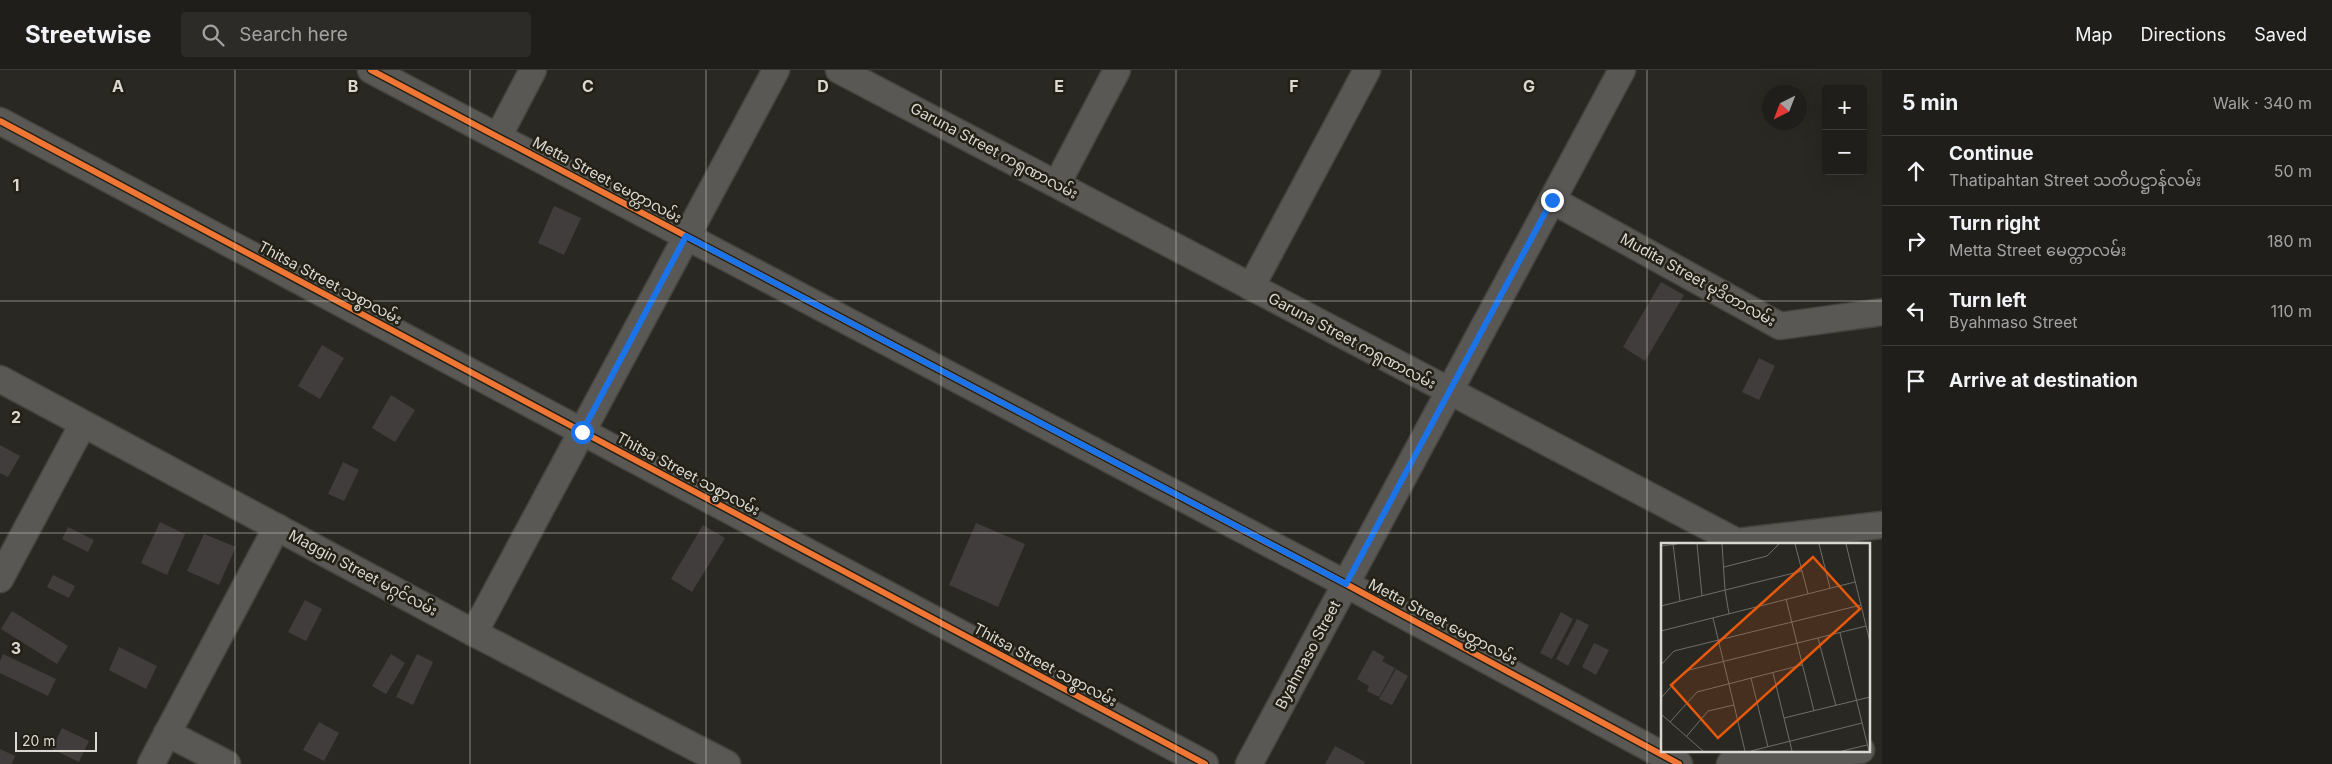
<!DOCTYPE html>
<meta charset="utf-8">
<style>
:root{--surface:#201e1a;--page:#2d2b27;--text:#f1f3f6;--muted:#a2a2a2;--line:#3d3c39}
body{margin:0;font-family:Inter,"Noto Sans Myanmar",sans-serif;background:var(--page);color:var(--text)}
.controls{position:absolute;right:15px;top:15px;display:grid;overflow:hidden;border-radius:5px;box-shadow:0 5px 20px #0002}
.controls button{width:45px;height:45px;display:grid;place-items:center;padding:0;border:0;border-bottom:1px solid var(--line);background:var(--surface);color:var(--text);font:25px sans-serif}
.compass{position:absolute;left:1762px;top:15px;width:45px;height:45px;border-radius:50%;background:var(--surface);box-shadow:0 5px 20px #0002;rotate:222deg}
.scale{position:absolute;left:15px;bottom:12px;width:82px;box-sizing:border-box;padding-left:5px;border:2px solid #dad8d1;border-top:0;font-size:14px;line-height:18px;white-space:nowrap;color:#dad8d1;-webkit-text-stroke:4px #232015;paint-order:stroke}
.stop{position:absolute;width:15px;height:15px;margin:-11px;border:4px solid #1a73e8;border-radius:50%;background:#fff}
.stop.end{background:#1a73e8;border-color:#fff;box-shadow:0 1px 5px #0008}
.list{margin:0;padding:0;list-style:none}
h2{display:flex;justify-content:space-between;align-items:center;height:65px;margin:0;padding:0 20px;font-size:21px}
h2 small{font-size:16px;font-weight:400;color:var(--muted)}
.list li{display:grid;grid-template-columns:32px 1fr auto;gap:15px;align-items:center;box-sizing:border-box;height:70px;padding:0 20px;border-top:1px solid var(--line)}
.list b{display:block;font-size:19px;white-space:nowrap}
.list p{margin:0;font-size:16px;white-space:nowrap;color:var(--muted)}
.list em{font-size:16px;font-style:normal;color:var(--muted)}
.icon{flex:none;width:28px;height:28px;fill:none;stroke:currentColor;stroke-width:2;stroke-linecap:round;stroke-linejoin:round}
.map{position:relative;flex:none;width:1882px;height:694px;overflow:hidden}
header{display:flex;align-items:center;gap:30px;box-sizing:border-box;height:70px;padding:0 25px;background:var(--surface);border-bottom:1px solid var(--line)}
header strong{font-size:24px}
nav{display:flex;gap:28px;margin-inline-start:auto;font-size:18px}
.search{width:350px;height:45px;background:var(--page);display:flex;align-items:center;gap:12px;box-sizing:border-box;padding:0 18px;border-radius:5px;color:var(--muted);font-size:19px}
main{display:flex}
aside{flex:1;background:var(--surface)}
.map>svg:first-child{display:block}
.building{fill:#403d3c}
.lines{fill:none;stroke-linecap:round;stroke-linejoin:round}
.minor-casing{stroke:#46443f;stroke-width:29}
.minor{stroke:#5a5854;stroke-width:26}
.cycleway-casing{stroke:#232015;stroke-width:9}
.cycleway{stroke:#f07635;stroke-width:6}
.route{stroke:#1a73e8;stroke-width:6}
.grid{fill:none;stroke:#dad8d1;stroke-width:1;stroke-opacity:0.55}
.labels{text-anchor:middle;stroke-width:5;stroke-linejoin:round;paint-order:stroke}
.street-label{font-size:15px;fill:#dad8d1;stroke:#232015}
.inset-road{fill:none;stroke:#706e68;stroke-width:1}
.view{fill:#e8590c;fill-opacity:0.15;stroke:#e8590c;stroke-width:2.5}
.inset-edge{fill:none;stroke:#dad8d1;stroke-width:2.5}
.grid-label{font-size:16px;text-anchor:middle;font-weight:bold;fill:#dad8d1;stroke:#232015;stroke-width:5;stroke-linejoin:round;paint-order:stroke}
</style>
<header>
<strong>Streetwise</strong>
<div class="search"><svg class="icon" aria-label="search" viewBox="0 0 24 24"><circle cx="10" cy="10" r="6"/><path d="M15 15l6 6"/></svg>Search here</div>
<nav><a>Map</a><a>Directions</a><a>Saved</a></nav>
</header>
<main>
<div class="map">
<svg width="1882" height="694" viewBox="0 0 1882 694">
<rect width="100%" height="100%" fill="#2a2822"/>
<!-- building -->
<g class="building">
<path d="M554,136L581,148L564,185L538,173Z"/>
<path d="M1661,212L1684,225L1645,291L1623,277Z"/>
<path d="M322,275L344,288L320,329L298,316Z"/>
<path d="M1759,288L1775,296L1759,330L1742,322Z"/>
<path d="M391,325L415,340L395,372L372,358Z"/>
<path d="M0,375L20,386L8,407L0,403Z"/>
<path d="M343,392L359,400L344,431L328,424Z"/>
<path d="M160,452L185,464L167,505L141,493Z"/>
<path d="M976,453L1025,474L998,537L949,515Z"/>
<path d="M703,455L725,468L692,522L671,509Z"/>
<path d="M68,457L94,470L88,482L62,469Z"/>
<path d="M204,464L236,477L219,515L187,501Z"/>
<path d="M53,505L75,516L69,528L47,517Z"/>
<path d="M305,530L322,539L306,571L288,562Z"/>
<path d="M12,541L68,576L57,594L1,559Z"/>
<path d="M1561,542L1573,549L1552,589L1540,583Z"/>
<path d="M1577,549L1589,555L1568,596L1556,589Z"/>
<path d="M1594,573L1609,580L1596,605L1582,597Z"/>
<path d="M119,577L157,596L146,619L109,600Z"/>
<path d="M1373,580L1385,587L1382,591L1395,598L1379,627L1367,621L1369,616L1357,609Z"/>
<path d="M3,584L56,609L48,626L0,603V591Z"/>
<path d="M391,584L405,593L386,624L372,616Z"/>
<path d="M417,584L433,592L413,635L396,627Z"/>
<path d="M1396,599L1408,606L1392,635L1379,629Z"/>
<path d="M319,652L339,663L324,691L303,680Z"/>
<path d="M62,658L89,671L79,692L52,679Z"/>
<path d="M1335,676L1365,692L1364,694H1325Z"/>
<path d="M0,679L15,686L12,694H0Z"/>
</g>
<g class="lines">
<!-- minor casing -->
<g class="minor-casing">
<g id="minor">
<path d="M371,0L1346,514L1679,694"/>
<path d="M839,0L1737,472L1882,455"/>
<path d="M0,51L1205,694"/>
<path d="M498,67L533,0"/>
<path d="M1057,114L1117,0"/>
<path d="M1552,130L1780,256L1882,242"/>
<path d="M1251,217L1367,0"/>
<path d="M0,309L474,563L727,694"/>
<path d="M0,509L83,354"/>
<path d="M474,563L776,0"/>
<path d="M167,663L227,694"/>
<path d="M151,694L277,457"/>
<path d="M1249,694L1622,0"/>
<path d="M1730,694L1861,680"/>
</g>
</g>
<!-- minor -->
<use href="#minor" class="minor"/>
<!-- cycleway casing -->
<g class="cycleway-casing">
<g id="cycleway">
<path d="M371,0L1346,514L1679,694"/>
<path d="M0,51L1205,694"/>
</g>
</g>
<!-- cycleway -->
<use href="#cycleway" class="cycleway"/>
</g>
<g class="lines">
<!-- route -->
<path class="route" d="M582,362L686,166L1346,514L1552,130"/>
</g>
<!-- grid -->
<path class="grid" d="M235,0V694M470,0V694M706,0V694M941,0V694M1176,0V694M1411,0V694M1647,0V694M0,231H1882M0,463H1882"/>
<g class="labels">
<!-- street labels -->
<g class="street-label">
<text transform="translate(994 81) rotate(28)" y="5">Garuna Street ကရုဏာလမ်း</text>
<text transform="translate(607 110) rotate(28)" y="5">Metta Street မေတ္တာလမ်း</text>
<text transform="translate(1698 210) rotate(29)" y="5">Mudita Street မုဒိတာလမ်း</text>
<text transform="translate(330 213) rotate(28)" y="5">Thitsa Street သစ္စာလမ်း</text>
<text transform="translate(1352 271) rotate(28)" y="5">Garuna Street ကရုဏာလမ်း</text>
<text transform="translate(688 404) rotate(28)" y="5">Thitsa Street သစ္စာလမ်း</text>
<text transform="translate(363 503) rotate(28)" y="5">Maggin Street မဂ္ဂင်လမ်း</text>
<text transform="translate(1443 552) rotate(28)" y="5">Metta Street မေတ္တာလမ်း</text>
<text transform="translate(1308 585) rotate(-62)" y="5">Byahmaso Street</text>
<text transform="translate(1045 595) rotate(28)" y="5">Thitsa Street သစ္စာလမ်း</text>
</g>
</g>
<!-- overview -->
<g transform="translate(1661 473)">
<rect width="209" height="209" fill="#2a2822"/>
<path class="inset-road" d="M12,1L19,58M36,1L41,53M61,1L64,47L68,71M134,1L147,51M158,1L169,45M185,1L209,99M0,3L16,1M63,24L106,13L118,1M125,56L153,168M0,63L141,28M52,75L84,208M0,88L194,39M179,90L208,208M157,95L175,163M0,122L13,108L200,62M112,130L131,208M90,135L107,204M0,155L24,128L205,83M0,171L42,208M123,175L209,154M9,179L36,149L141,122M25,194L47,168L73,162M90,208L201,180M181,208L206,202"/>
<path class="view" d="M152,14L199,66L57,195L10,142Z"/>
<rect width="209" height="209" class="inset-edge"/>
</g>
<g class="grid-label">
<text x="118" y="22">A</text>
<text x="353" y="22">B</text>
<text x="588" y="22">C</text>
<text x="823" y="22">D</text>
<text x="1059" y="22">E</text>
<text x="1294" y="22">F</text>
<text x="1529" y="22">G</text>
<text x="16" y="121">1</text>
<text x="16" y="353">2</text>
<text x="16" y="584">3</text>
</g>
</svg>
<div class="controls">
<button>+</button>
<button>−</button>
</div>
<svg class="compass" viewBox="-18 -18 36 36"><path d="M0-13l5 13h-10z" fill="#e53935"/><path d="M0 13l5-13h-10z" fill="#a2a2a2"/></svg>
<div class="scale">20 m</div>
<div class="stop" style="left:582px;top:362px"></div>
<div class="stop end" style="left:1552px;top:130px"></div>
</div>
<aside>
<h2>5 min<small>Walk · 340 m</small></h2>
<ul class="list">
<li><svg class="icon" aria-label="ahead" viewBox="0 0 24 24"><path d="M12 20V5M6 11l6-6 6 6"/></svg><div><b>Continue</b><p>Thatipahtan Street သတိပဋ္ဌာန်လမ်း</p></div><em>50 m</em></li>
<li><svg class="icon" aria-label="right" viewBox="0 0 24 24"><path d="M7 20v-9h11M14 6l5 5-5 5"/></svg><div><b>Turn right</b><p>Metta Street မေတ္တာလမ်း</p></div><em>180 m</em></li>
<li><svg class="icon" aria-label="left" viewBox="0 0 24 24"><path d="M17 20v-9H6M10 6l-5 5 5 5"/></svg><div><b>Turn left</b><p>Byahmaso Street</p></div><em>110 m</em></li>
<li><svg class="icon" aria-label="arrive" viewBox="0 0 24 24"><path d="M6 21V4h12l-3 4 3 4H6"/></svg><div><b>Arrive at destination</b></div></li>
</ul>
</aside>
</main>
